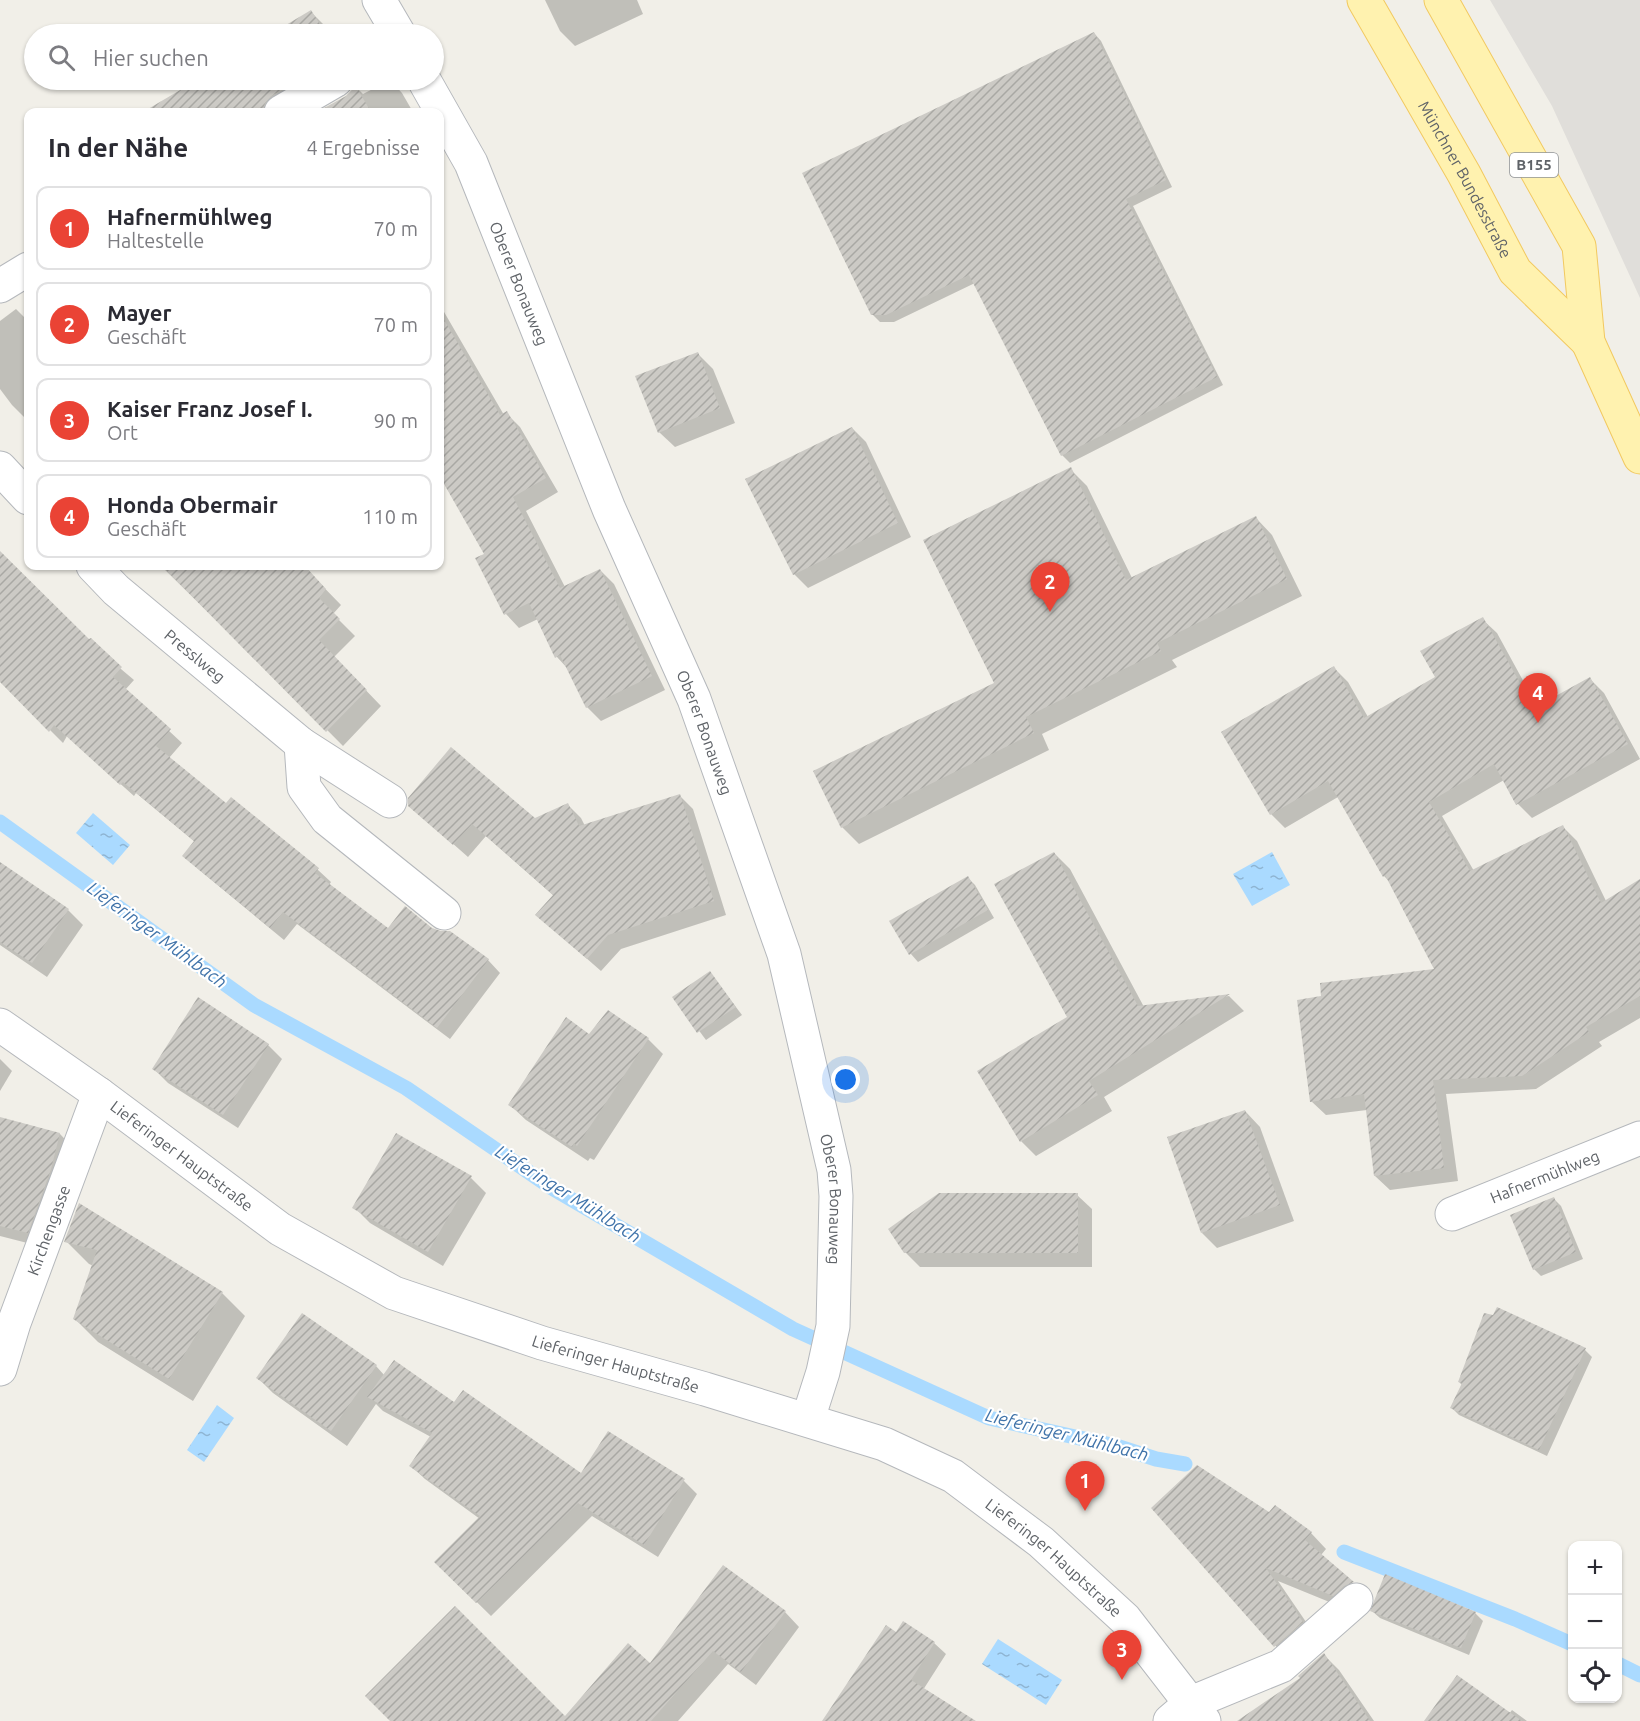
<!DOCTYPE html>
<html lang="de">
<meta charset="utf-8">
<style>
:root{--surface:#fff;--page:#f7f7f7;--text:#2b2b33;--muted:#7c7c81;--line:#e1e1e2;--accent:#ea4335}
body{margin:0;font-family:Ubuntu,sans-serif;background:var(--page);color:var(--text)}
.controls{position:absolute;right:18px;bottom:18px;display:grid;overflow:hidden;border-radius:12px;box-shadow:0 2px 4px #0004}
.controls button{width:54px;height:54px;display:grid;place-items:center;padding:0;border:0;border-bottom:2px solid var(--line);background:var(--surface);color:var(--text);font:30px sans-serif}
.you{position:absolute;left:846px;top:1080px;width:21px;height:21px;margin:-15px;border:4px solid #fff;border-radius:50%;background:#1a73e8;box-shadow:0 0 0 9px #1a73e833}
.badge{display:grid;place-items:center;width:39px;height:39px;border-radius:50%;background:var(--accent);color:#fff;font-size:20px;font-weight:700}
.pin{position:absolute;translate:-50% -50px;filter:drop-shadow(0 2px 3px #0008)}
.pin::after{content:'';position:absolute;top:32px;width:21px;height:18px;background:inherit;clip-path:polygon(0 0,100% 0,50% 100%)}
.list{margin:0;padding:0;list-style:none}
h2{display:flex;justify-content:space-between;align-items:center;height:78px;margin:0;padding:0 24px;font-size:26px}
h2 small{font-size:20px;font-weight:400;color:var(--muted)}
.list li{display:grid;grid-template-columns:39px 1fr auto;gap:18px;align-items:center;box-sizing:border-box;height:84px;margin:0 12px 12px;padding:0 12px;border:2px solid var(--line);border-radius:12px}
.list b{display:block;font-size:22px;white-space:nowrap}
.list p{margin:0;font-size:20px;white-space:nowrap;color:var(--muted)}
.list em{font-size:20px;font-style:normal;color:var(--muted)}
.icon{flex:none;width:33px;height:33px;fill:none;stroke:currentColor;stroke-width:2;stroke-linecap:round;stroke-linejoin:round}
.map{position:relative;flex:none;width:1640px;height:1721px;overflow:hidden}
.search{position:absolute;background:var(--surface);box-shadow:0 2px 4px #0004;left:24px;top:24px;width:420px;height:66px;display:flex;align-items:center;gap:15px;box-sizing:border-box;padding:0 21px;border-radius:33px;color:var(--muted);font-size:22px}
.panel{position:absolute;background:var(--surface);box-shadow:0 2px 4px #0004;left:24px;top:108px;width:420px;height:462px;border-radius:12px}
.map>svg:first-child{display:block}
.industrial{fill:#e0deda}
.water{fill:url(#water-ripples)}
.shadow{fill:#0003}
.lines{fill:none;stroke-linecap:round;stroke-linejoin:round}
.stream{stroke:#aadaff;stroke-width:15}
.building{fill:url(#building-hatch)}
.street-casing{stroke:#b5b8bc;stroke-width:35}
.primary-casing{stroke:#f2c960;stroke-width:35}
.street{stroke:#fff;stroke-width:33}
.primary{stroke:#fff2af;stroke-width:33}
.labels{text-anchor:middle;stroke-width:4.5;stroke-linejoin:round;paint-order:stroke}
.shield{fill:#fff;stroke:#8f9295;stroke-width:1.5}
.shield-label{font-size:15px;font-weight:bold;fill:#5f6368}
.street-label{font-size:16px;fill:#5f6368;stroke:#fff}
.water-label{font-size:18px;font-style:italic;fill:#4174aa;stroke:#fff}
</style>
<div class="map">
<svg width="1640" height="1721" viewBox="0 0 1640 1721">
<defs>
<pattern id="water-ripples" width="26" height="14" patternUnits="userSpaceOnUse" patternTransform="scale(1.5)"><rect width="26" height="14" fill="#aadaff"/><path d="M2 4q2-2 4 0t4 0M15 11q2-2 4 0t4 0" fill="none" stroke="#8eb4d2"/></pattern>
<pattern id="building-hatch" width="6" height="6" patternUnits="userSpaceOnUse" patternTransform="scale(1.5)"><rect width="6" height="6" fill="#cccac5"/><path d="M-1 1l2-2M0 6l6-6M5 7l2-2" fill="none" stroke="#a9a8a4"/></pattern>
</defs>
<rect width="100%" height="100%" fill="#f1efe8"/>
<!-- industrial -->
<path class="industrial" d="M1490,0H1640V298L1552,106Z"/>
<!-- water -->
<g class="water">
<path d="M93,813L130,845L113,865L76,833Z"/>
<path d="M1272,852L1290,885L1252,906L1233,874Z"/>
<path d="M217,1405L234,1418L204,1462L187,1450Z"/>
<path d="M998,1639L1062,1680L1046,1705L982,1664Z"/>
</g>
<!-- shadow -->
<g class="shadow">
<path d="M545,0H637L643,14L575,46L560,31Z"/>
<path d="M311,12L323,24L329,34H274Z"/>
<path d="M1094,33L1101,41L1172,187L1133,206L1223,385L1070,463L1062,455L975,283L894,322H880L872,314Z"/>
<path d="M241,80H333L280,112H258Z"/>
<path d="M390,80L402,93L413,112H320L346,97L353,91L355,86L363,94Z"/>
<path d="M440,305L504,415L506,413L520,427L558,492L526,511L565,587L600,570L614,584L665,690L601,721L587,707L568,669L557,657L538,619L519,628L506,614L477,559L486,554L440,474Z"/>
<path d="M16,309L28,321V421L12,405L0,389V321Z"/>
<path d="M697,353L713,369L735,423L675,447L659,432Z"/>
<path d="M852,428L866,442L911,537L808,588L794,574Z"/>
<path d="M1070,469L1087,486L1132,578L1256,518L1272,535L1302,596L1172,660L1177,667L1042,734L1049,750L859,844L842,827L815,772L996,683Z"/>
<path d="M0,553L89,642L134,680L125,690L182,743L169,758L226,805L231,799L318,870L331,882L329,885L388,930L431,929L488,960L500,973L450,1039L297,924L284,940L197,868L195,842L136,793L134,796L67,736L63,743L0,680Z"/>
<path d="M161,566H273L286,578L299,566H303L341,605L333,614L355,636L334,657L381,706L343,746L214,616L213,617Z"/>
<path d="M1482,619L1497,633L1538,708L1590,679L1604,693L1640,759L1532,818L1518,804L1504,780L1442,816L1474,871L1563,827L1577,841L1606,901L1640,893V1018L1599,1042L1602,1046L1536,1089L1446,1094L1458,1181L1390,1190L1375,1176L1367,1110L1326,1115L1311,1101L1323,998L1436,971L1390,882L1384,876L1338,797L1285,828L1271,814L1334,668L1348,682L1368,717L1437,677Z"/>
<path d="M679,795L693,809L726,915L621,949L601,971L537,915L554,896L486,836L468,857L409,805L535,820L567,804L581,818L585,826Z"/>
<path d="M1054,853L1070,869L1144,1007L1229,996L1244,1011L1104,1097L1112,1111L1036,1156L1021,1141L1069,1018Z"/>
<path d="M0,864L68,910L83,925L47,977L0,945Z"/>
<path d="M968,878L975,885L994,918L918,962L911,954L891,921Z"/>
<path d="M710,973L742,1015L706,1040L674,997Z"/>
<path d="M198,1000L268,1045L282,1059L238,1128L168,1083L154,1069Z"/>
<path d="M589,1036L648,1039L663,1054L594,1160L590,1158L588,1161L526,1120L510,1105Z"/>
<path d="M0,1059L12,1071L0,1091Z"/>
<path d="M1245,1111L1260,1127L1294,1221L1217,1248L1202,1233Z"/>
<path d="M0,1119L60,1134L75,1150L43,1247L0,1236Z"/>
<path d="M471,1178L486,1193L443,1266L370,1223L354,1207Z"/>
<path d="M1077,1195L1092,1209V1267H920L905,1252Z"/>
<path d="M1554,1199L1561,1206L1583,1259L1541,1276L1534,1269Z"/>
<path d="M79,1205L222,1293L245,1316L193,1401L98,1342L75,1319L94,1266L89,1264L66,1241Z"/>
<path d="M303,1315L376,1366L385,1376L455,1404L582,1475L684,1481L697,1494L658,1557L592,1516L491,1616L436,1562L480,1519L425,1479L411,1466L431,1437L383,1411L376,1404L347,1446L273,1393L258,1378Z"/>
<path d="M1585,1350L1592,1357L1547,1456L1459,1415L1452,1408L1462,1385L1459,1382Z"/>
<path d="M1153,1508L1270,1514L1311,1533L1326,1549L1321,1555L1367,1598L1349,1610L1278,1581L1317,1638L1290,1662Z"/>
<path d="M723,1568L785,1612L799,1627L756,1685L728,1664L678,1721H392L565,1718L651,1665Z"/>
<path d="M1372,1611L1475,1613L1483,1621L1469,1655L1380,1618Z"/>
<path d="M897,1634L934,1643L946,1654L923,1690L973,1721H824Z"/>
<path d="M1324,1655L1339,1670L1374,1721H1252L1302,1678Z"/>
<path d="M1512,1710L1527,1721H1426L1509,1714Z"/>
</g>
<g class="lines">
<!-- stream -->
<g class="stream">
<path d="M0,822L254,1005L406,1088L552,1188L793,1329L989,1418L1116,1446L1156,1459L1185,1464"/>
<path d="M1344,1552L1515,1619L1572,1644"/>
<path d="M1618,1664L1640,1675"/>
</g>
</g>
<!-- building -->
<g class="building">
<path d="M311,10L326,34H271Z"/>
<path d="M1094,32L1166,180L1126,199L1217,377L1061,456L969,275L886,315H871L802,173Z"/>
<path d="M197,80H300L271,96L265,103L262,112H143Z"/>
<path d="M354,83L371,112H317L346,96L352,90Z"/>
<path d="M440,313L500,415L507,411L546,478L513,497L560,588L600,569L652,676L586,708L560,655L555,658L529,603L504,615L475,558L484,554L440,477Z"/>
<path d="M698,352L720,408L658,433L635,376Z"/>
<path d="M852,427L898,523L793,575L745,479Z"/>
<path d="M1071,467L1126,580L1256,516L1287,579L1157,643L1161,651L1026,717L1034,733L841,828L813,771L994,683L923,540Z"/>
<path d="M0,551L89,639L91,638L122,667L113,677L171,729L156,746L226,803L231,797L319,868L315,873L388,928L405,906L432,928L441,931H450L489,959L437,1028L283,912L270,928L182,856L194,841L123,782L120,785L54,725L49,732L0,682Z"/>
<path d="M162,566H305L326,589L319,598L340,619L319,640L367,690L326,732Z"/>
<path d="M1483,617L1534,708L1590,677L1628,744L1516,805L1494,764L1429,802L1470,871L1563,825L1601,903L1640,879V996L1586,1027L1589,1032L1522,1076L1433,1080L1444,1168L1374,1176L1364,1094L1310,1102L1297,1000L1321,996L1320,983L1434,969L1385,875L1383,877L1328,781L1270,815L1221,732L1334,666L1364,718L1435,677L1420,651Z"/>
<path d="M451,747L535,818L568,803L579,826L680,794L714,901L608,935L587,959L535,915L553,895L472,824L453,845L408,806V798Z"/>
<path d="M1054,852L1138,1006L1230,994L1089,1081L1098,1095L1020,1142L977,1071L1067,1017L994,884Z"/>
<path d="M0,862L69,909L32,963L0,942Z"/>
<path d="M968,876L988,910L909,955L889,921Z"/>
<path d="M710,971L736,1007L697,1033L672,997Z"/>
<path d="M198,997L269,1044L223,1115L152,1069Z"/>
<path d="M608,1010L649,1038L577,1146L574,1143L572,1147L508,1105L566,1017L589,1034Z"/>
<path d="M1245,1110L1280,1205L1201,1233L1167,1137Z"/>
<path d="M0,1117L60,1133L51,1169L28,1233L0,1226Z"/>
<path d="M396,1133L472,1176L428,1252L352,1208Z"/>
<path d="M939,1193H1078V1253H904L888,1229Z"/>
<path d="M1554,1197L1576,1252L1533,1270L1510,1215Z"/>
<path d="M79,1203L223,1292L169,1379L73,1319L97,1250L64,1242Z"/>
<path d="M1497,1307L1586,1348L1539,1450L1450,1408L1462,1383L1458,1382L1484,1313L1493,1315Z"/>
<path d="M302,1313L377,1365L331,1431L256,1378Z"/>
<path d="M394,1360L454,1402L463,1390L581,1473L608,1431L685,1479L644,1545L578,1503L476,1603L434,1562L480,1516L409,1466L432,1433L367,1397Z"/>
<path d="M1197,1465L1269,1512L1275,1505L1312,1532L1305,1540L1354,1582L1344,1586L1333,1596L1266,1568L1303,1622L1274,1647L1151,1508Z"/>
<path d="M723,1565L786,1611L741,1672L713,1651L651,1721H390L365,1696L455,1606L565,1716L628,1643L650,1663Z"/>
<path d="M1385,1574L1476,1612L1461,1648L1370,1611Z"/>
<path d="M903,1621L935,1642L911,1680L976,1721H822L886,1625L896,1632Z"/>
<path d="M1324,1653L1370,1721H1237L1300,1678L1298,1676Z"/>
<path d="M1457,1675L1522,1721H1424Z"/>
</g>
<g class="lines">
<!-- street casing -->
<g class="street-casing">
<g id="street">
<path d="M379,0L399,34"/>
<path id="s1" d="M424,80L471,163L609,509L694,699L784,954L834,1170L836,1196L833,1326L823,1372L808,1419"/>
<path d="M281,112L336,80"/>
<path d="M0,286L28,269"/>
<path d="M0,468L28,498"/>
<path id="s2" d="M93,566L116,590L301,744L390,801"/>
<path d="M301,744L304,787L327,819L444,913"/>
<path id="s3" d="M0,1025L99,1094L280,1229L394,1293L542,1343L705,1389L884,1444L953,1476L1041,1542L1125,1619L1204,1721"/>
<path id="s4" d="M1452,1214L1640,1138"/>
<path id="s5" d="M0,1369L14,1323L99,1094"/>
<path d="M1170,1721L1191,1703L1281,1666L1356,1600"/>
</g>
</g>
<!-- primary casing -->
<g class="primary-casing">
<g id="primary">
<path id="s6" d="M1364,0L1464,174L1515,271L1588,342"/>
<path d="M1441,0L1579,246L1588,342L1640,457"/>
</g>
</g>
<!-- street -->
<use href="#street" class="street"/>
<!-- primary -->
<use href="#primary" class="primary"/>
</g>
<g class="labels">
<!-- shield labels -->
<rect class="shield" x="1510" y="153" width="48" height="24" rx="4.5"/>
<g class="shield-label">
<text x="1534" y="170">B155</text>
</g>
<!-- street labels -->
<g class="street-label">
<text dy="6" stroke="none"><textPath href="#s6" startOffset="206">Münchner Bundesstraße</textPath></text>
<text dy="6" stroke="none"><textPath href="#s1" startOffset="225">Oberer Bonauweg</textPath></text>
<text dy="6" stroke="none"><textPath href="#s2" startOffset="136">Presslweg</textPath></text>
<text dy="6" stroke="none"><textPath href="#s1" startOffset="711">Oberer Bonauweg</textPath></text>
<text dy="6" stroke="none"><textPath href="#s3" startOffset="224">Lieferinger Hauptstraße</textPath></text>
<text dy="6" stroke="none"><textPath href="#s4" startOffset="100">Hafnermühlweg</textPath></text>
<text dy="6" stroke="none"><textPath href="#s1" startOffset="1197">Oberer Bonauweg</textPath></text>
<text dy="6" stroke="none"><textPath href="#s5" startOffset="147">Kirchengasse</textPath></text>
<text dy="6" stroke="none"><textPath href="#s3" startOffset="710">Lieferinger Hauptstraße</textPath></text>
<text dy="6" stroke="none"><textPath href="#s3" startOffset="1196">Lieferinger Hauptstraße</textPath></text>
</g>
<!-- water labels -->
<g class="water-label">
<text transform="translate(157 935) rotate(36)" y="6">Lieferinger Mühlbach</text>
<text transform="translate(568 1194) rotate(32)" y="6">Lieferinger Mühlbach</text>
<text transform="translate(1067 1435) rotate(14)" y="6">Lieferinger Mühlbach</text>
</g>
</g>
</svg>
<div class="controls">
<button>+</button>
<button>−</button>
<button><svg class="icon" aria-label="locate" viewBox="0 0 24 24"><circle cx="12" cy="12" r="6"/><path d="M12 2v4M12 18v4M2 12h4M18 12h4"/></svg></button>
</div>
<div class="you"></div>
<div class="pin badge" style="left:1085px;top:1511px">1</div>
<div class="pin badge" style="left:1050px;top:612px">2</div>
<div class="pin badge" style="left:1122px;top:1680px">3</div>
<div class="pin badge" style="left:1538px;top:723px">4</div>
<div class="search"><svg class="icon" aria-label="search" viewBox="0 0 24 24"><circle cx="10" cy="10" r="6"/><path d="M15 15l6 6"/></svg>Hier suchen</div>
<section class="panel">
<h2>In der Nähe<small>4 Ergebnisse</small></h2>
<ul class="list">
<li><span class="badge">1</span><div><b>Hafnermühlweg</b><p>Haltestelle</p></div><em>70 m</em></li>
<li><span class="badge">2</span><div><b>Mayer</b><p>Geschäft</p></div><em>70 m</em></li>
<li><span class="badge">3</span><div><b>Kaiser Franz Josef I.</b><p>Ort</p></div><em>90 m</em></li>
<li><span class="badge">4</span><div><b>Honda Obermair</b><p>Geschäft</p></div><em>110 m</em></li>
</ul>
</section>
</div>
